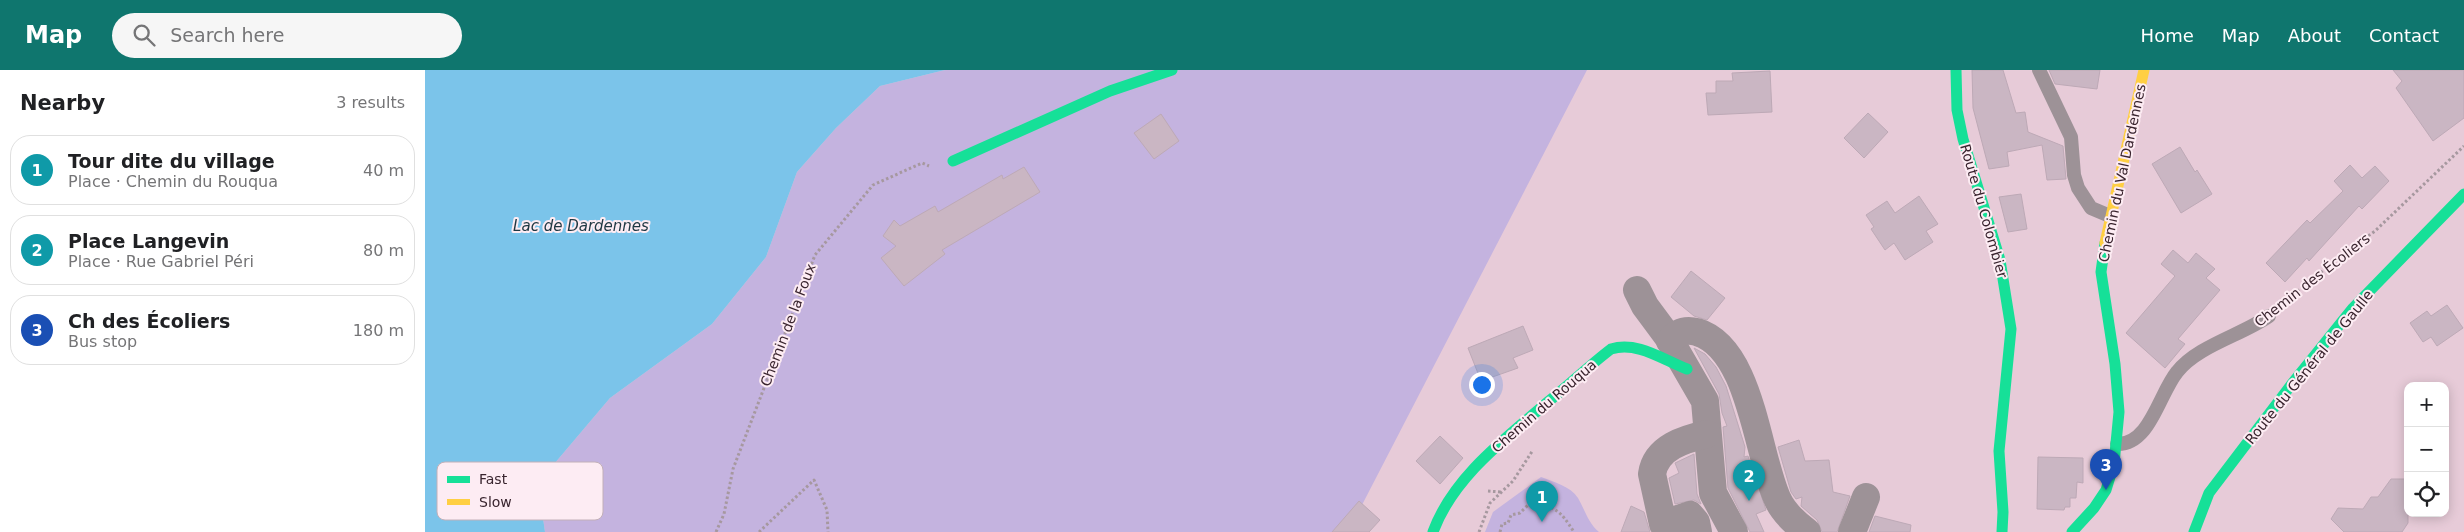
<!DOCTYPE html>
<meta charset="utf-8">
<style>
:root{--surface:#fff;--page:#f6f6f6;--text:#202124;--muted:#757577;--line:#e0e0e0;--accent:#0f766e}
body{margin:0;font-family:"DejaVu Sans",sans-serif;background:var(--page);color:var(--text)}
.controls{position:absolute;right:15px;bottom:15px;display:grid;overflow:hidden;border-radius:10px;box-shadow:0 2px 12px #0003}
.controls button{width:45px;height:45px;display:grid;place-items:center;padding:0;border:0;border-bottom:1px solid var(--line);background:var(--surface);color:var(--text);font:25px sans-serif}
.you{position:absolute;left:1056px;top:314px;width:18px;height:18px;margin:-12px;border:4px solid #fff;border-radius:50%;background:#1a73e8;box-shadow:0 0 0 8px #1a73e833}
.badge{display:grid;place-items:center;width:32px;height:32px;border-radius:50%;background:var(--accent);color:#fff;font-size:16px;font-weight:700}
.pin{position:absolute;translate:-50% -41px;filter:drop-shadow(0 1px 2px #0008)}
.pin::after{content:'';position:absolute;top:26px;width:18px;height:15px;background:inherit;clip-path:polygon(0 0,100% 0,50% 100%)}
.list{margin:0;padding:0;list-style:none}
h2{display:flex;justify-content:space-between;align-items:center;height:65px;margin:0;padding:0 20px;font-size:21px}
h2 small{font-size:16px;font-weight:400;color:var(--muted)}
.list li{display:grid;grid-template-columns:32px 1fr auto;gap:15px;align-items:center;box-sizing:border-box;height:70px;margin:0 10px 10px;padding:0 10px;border:1px solid var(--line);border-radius:20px}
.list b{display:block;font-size:19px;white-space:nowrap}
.list p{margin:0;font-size:16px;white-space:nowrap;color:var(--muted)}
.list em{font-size:16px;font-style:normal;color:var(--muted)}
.icon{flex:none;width:28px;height:28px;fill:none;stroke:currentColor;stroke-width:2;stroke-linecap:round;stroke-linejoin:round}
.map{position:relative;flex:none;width:2039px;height:462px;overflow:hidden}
header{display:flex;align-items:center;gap:30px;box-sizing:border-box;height:70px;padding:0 25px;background:var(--accent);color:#fff}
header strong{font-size:24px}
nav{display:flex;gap:28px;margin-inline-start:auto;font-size:18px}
.search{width:350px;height:45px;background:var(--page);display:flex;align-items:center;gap:12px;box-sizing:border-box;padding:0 18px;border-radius:28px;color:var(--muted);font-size:19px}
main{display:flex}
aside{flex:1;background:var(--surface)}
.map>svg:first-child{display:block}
.green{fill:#c4b3df}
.water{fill:#7bc4ea}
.building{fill:#cab6c3;stroke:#bda9b6}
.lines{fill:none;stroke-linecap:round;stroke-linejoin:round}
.path{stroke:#a6989f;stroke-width:3;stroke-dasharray:2.5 2.5;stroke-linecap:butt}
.lane{stroke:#9d9297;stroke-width:14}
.street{stroke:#9d9297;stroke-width:28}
.fast{stroke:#16e098;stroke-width:11}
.slow{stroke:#ffcf43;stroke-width:11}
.labels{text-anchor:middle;stroke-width:4;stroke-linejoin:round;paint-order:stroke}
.street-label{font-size:14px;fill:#39242e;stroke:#fdecf3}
.water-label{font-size:15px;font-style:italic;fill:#1e3742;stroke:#fdecf3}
.key{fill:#fdecf3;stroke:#c2b0b8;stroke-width:1}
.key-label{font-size:14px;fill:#39242e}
</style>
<header>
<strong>Map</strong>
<div class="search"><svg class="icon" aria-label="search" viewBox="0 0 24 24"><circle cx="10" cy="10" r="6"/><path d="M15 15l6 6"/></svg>Search here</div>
<nav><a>Home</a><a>Map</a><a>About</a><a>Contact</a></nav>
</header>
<main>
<aside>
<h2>Nearby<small>3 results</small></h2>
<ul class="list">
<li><span class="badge" style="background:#0f9aa8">1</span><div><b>Tour dite du village</b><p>Place · Chemin du Rouqua</p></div><em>40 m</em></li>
<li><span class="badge" style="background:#0f9aa8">2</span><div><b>Place Langevin</b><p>Place · Rue Gabriel Péri</p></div><em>80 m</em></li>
<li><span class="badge" style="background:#1a4fb4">3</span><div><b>Ch des Écoliers</b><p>Bus stop</p></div><em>180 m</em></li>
</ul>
</aside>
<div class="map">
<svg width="2039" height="462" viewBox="0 0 2039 462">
<rect width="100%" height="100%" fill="#e7cbd8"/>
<!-- green -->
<g class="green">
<path d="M520,0H1162L923,462H120L113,413L185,328L287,254L341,187L372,102L411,58L455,16Z"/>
<path d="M1116,407C1129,412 1145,416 1153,428C1160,440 1163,453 1174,462H1060L1068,442Z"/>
</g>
<!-- water -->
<path class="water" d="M0,0H520L455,16L411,58L372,102L341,187L287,254L185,328L113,413L120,462H0Z"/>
<!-- building -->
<g class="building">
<path d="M1547,0H1578L1591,43L1600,42L1603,62L1638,76L1641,109L1622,110L1617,75L1582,82L1584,96L1564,99L1548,38Z"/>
<path d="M1624,0H1675L1672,19L1630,14Z"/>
<path d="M1968,0H2039V48L2008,71L1971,18L1977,11Z"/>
<path d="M1345,1L1347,42L1283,45L1281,23H1291V11H1308L1307,3Z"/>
<path d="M1443,43L1463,62L1439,88L1419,68Z"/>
<path d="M736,44L754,71L729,89L709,63Z"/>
<path d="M1755,77L1770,102L1772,100L1787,124L1756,143L1727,94Z"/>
<path d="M1925,95L1937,108L1950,96L1964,111L1937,139L1934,136L1884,191L1882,188L1860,212L1841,193L1882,150L1885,153L1918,121L1909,111Z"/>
<path d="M599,97L615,122L517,180L520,184L479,216L456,188L471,176L458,166L469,150L475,156L510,136L513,142L577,105L578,109Z"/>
<path d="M1596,124L1602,159L1583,162L1574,127Z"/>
<path d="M1494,126L1513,154L1501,161L1508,172L1480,190L1469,173L1460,180L1446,159L1449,157L1441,145L1462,131L1470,143Z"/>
<path d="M1748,180L1763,193L1771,183L1790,199L1781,208L1795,220L1753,269L1760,274L1740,298L1701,263L1750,206L1736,194Z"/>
<path d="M1266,201L1300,228L1282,250L1269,246L1246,227Z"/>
<path d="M2022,235L2038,258L2012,276L2006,267L1998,272L1985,253L2002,241L2006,246Z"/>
<path d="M1098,256L1108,280L1088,288L1093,298L1056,311L1043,278Z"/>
<path d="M1269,278L1280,284L1291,297L1301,316L1320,377L1319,387L1323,386L1341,440L1331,444L1339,462H1325L1303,418L1298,357L1302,356L1297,343L1294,324Z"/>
<path d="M1015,366L1038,388L1015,414L991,391Z"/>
<path d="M1374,370L1380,391L1404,390L1408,422L1425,426L1412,462H1397L1392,450L1376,436L1377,427L1371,429L1366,422L1353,377Z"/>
<path d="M1269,384L1272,424L1276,434L1269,430L1250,434L1244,408L1254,403L1250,393Z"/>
<path d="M1613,387L1658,388V413L1652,412L1651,428H1645V437H1640L1639,440L1612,439Z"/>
<path d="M1966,409H1983V453L1977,462H1919L1906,449L1913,438L1938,439L1946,427H1953Z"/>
<path d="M934,431L955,450L944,462H907Z"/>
<path d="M1206,436L1219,442L1225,462H1196Z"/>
<path d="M1450,446L1486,455L1485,462H1444Z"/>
</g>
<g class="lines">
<!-- path -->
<g class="path">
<path d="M1857,234L1922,181L1950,161L2039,76"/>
<path d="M1063,421L1076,422"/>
<path d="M291,462L299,444L308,399L390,185L448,115L497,93L504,96"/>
<path d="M334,462L389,410L402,440L403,462"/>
<path d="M1054,462L1065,433L1088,411L1108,380"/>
<path d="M1075,462L1077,454L1083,453L1086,445L1095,443L1108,430C1133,440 1134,439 1149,462"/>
</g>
<!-- lane -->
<g class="lane">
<path d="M1614,0L1646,67L1649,105L1653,118L1666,138L1685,146"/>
<path d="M1692,374C1725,375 1734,324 1752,302C1772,276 1817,265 1844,246"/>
</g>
<!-- street -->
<g class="street">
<path d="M1212,220L1220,236L1243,267L1280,331L1288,423L1309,462"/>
<path d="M1245,271C1252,262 1260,259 1272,262C1326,278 1332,384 1352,428C1358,442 1370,453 1382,462"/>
<path d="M1273,462L1271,452L1265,445L1238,454L1227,404C1231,377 1260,369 1282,364"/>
<path d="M1427,462L1441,427"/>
</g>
<!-- fast -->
<g class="fast">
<path d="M1531,0L1532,40L1538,69L1575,190L1586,259L1574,381L1578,442L1577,462"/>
<path d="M528,91L685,21L747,0"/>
<path d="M1008,462C1028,407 1081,368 1124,331C1145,314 1165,295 1186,279C1213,271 1238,290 1262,299"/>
<path d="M1647,462L1669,438L1681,420L1689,394L1694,342L1690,294L1676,202L1680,173"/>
<path d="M1769,462L1784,423L1866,315L1928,238L2039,124"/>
</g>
<!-- slow -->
<path class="slow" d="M1680,173L1719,0"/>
</g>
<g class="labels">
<!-- street labels -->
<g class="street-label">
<text transform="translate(1697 103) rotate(-78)" y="5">Chemin du Val Dardennes</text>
<text transform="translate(1559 141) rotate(74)" y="5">Route du Colombier</text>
<text transform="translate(1887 210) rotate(-38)" y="5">Chemin des Écoliers</text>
<text transform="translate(363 255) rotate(-69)" y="5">Chemin de la Foux</text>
<text transform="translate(1884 297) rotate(-51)" y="5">Route du Général de Gaulle</text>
<text transform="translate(1119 336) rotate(-41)" y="5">Chemin du Rouqua</text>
</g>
<!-- water labels -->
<g class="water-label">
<text x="156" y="161">Lac de Dardennes</text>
</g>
</g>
<!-- legend -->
<rect x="12" y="392" width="166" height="58" rx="8" class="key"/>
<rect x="22" y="406" width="23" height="7" fill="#16e098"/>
<rect x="22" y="429" width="23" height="6" fill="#ffcf43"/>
<g class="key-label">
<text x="54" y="414">Fast</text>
<text x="54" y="437">Slow</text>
</g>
</svg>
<div class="controls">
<button>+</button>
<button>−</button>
<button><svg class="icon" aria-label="locate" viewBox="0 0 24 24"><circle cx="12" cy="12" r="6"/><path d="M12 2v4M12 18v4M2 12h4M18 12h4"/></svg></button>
</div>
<div class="you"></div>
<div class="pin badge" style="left:1117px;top:452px;background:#0f9aa8">1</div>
<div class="pin badge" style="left:1324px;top:431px;background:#0f9aa8">2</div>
<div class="pin badge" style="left:1681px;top:420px;background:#1a4fb4">3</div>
</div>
</main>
